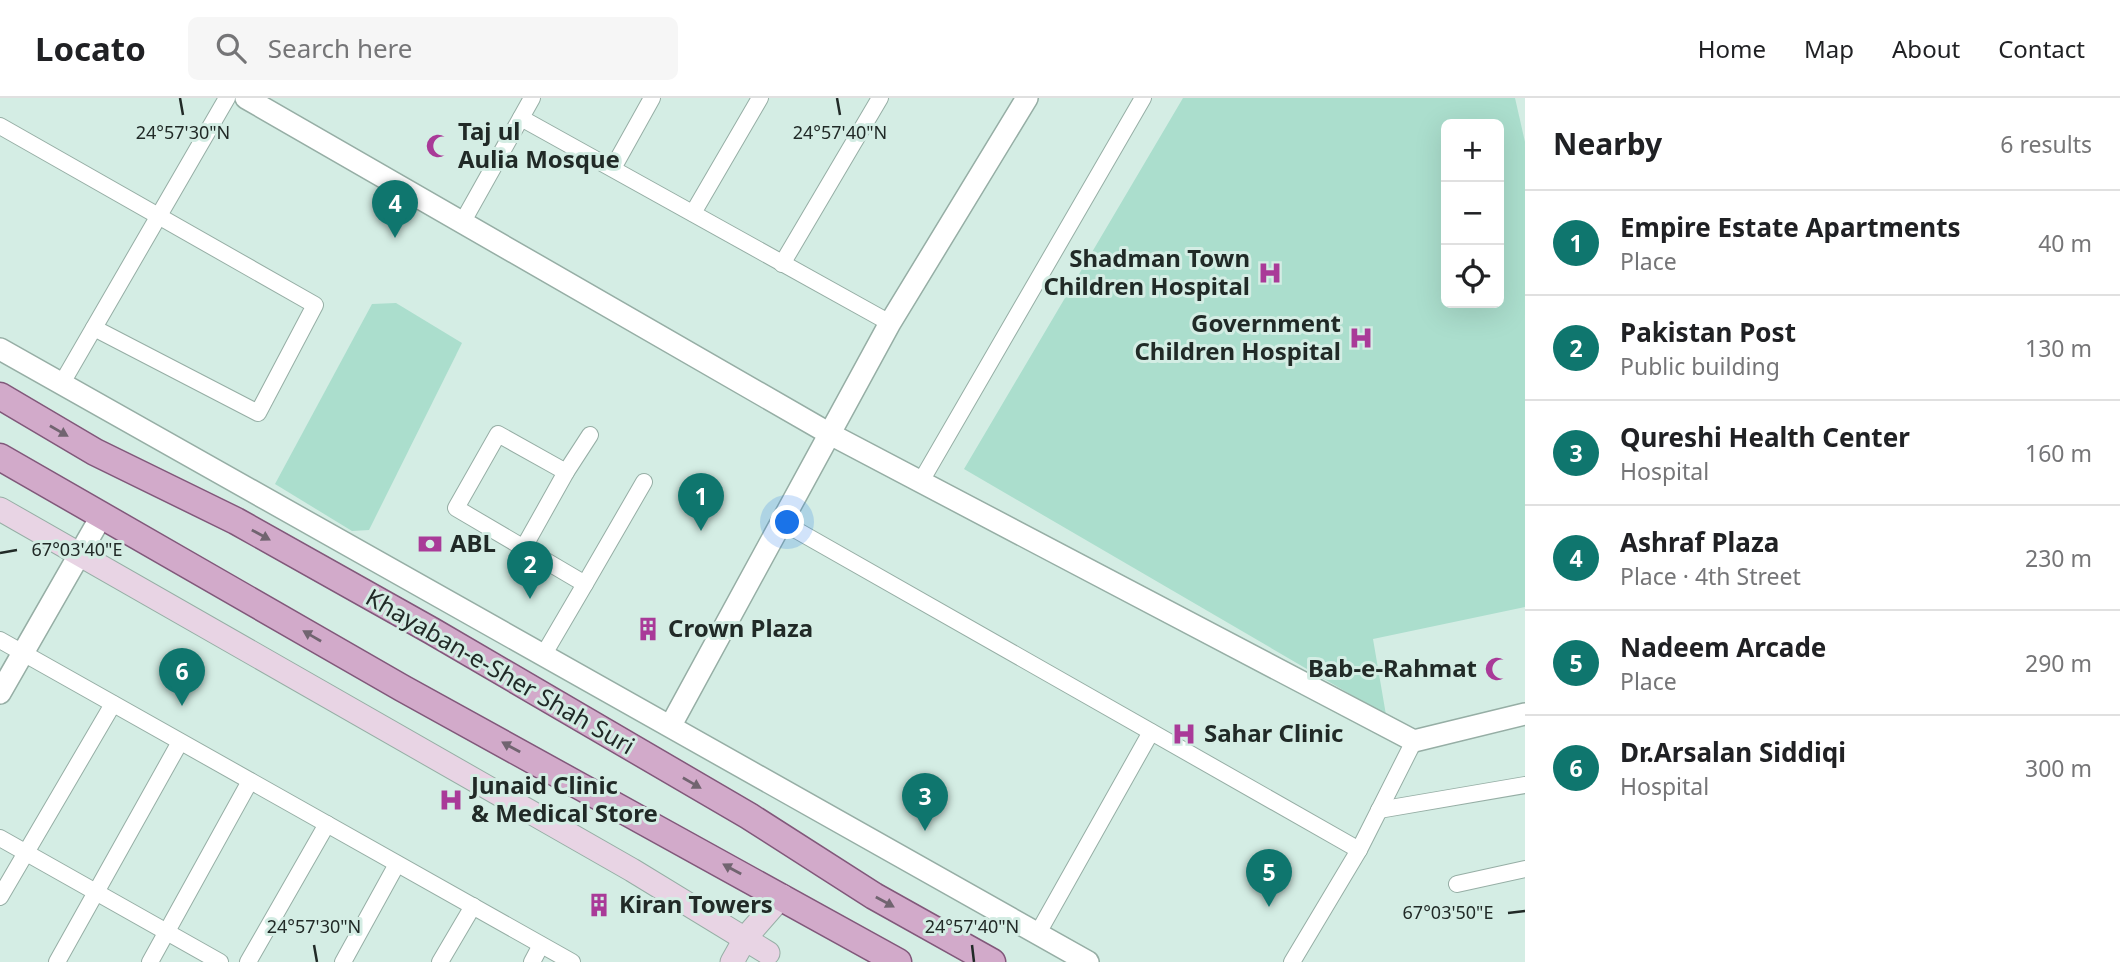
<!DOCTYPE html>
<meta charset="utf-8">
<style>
:root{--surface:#fff;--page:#f6f6f6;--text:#202124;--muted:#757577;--line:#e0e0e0;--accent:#0f766e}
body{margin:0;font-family:"Noto Sans",sans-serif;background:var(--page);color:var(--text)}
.controls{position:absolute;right:21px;top:21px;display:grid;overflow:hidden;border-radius:10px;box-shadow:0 7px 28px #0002}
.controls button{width:63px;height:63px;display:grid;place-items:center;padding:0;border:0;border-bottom:2px solid var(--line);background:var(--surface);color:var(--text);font:35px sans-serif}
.you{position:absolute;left:788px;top:425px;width:24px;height:24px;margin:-18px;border:5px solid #fff;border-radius:50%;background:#1a73e8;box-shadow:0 0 0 10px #1a73e833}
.badge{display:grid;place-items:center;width:46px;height:46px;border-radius:50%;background:var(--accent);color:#fff;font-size:23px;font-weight:700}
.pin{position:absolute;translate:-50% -58px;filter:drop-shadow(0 2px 4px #0008)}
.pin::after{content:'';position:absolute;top:37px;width:24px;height:21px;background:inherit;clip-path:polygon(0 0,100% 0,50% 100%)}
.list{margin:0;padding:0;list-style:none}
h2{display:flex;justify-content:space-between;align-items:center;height:91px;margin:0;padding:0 28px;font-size:30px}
h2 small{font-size:23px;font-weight:400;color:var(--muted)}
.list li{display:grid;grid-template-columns:46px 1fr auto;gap:21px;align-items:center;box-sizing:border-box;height:105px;padding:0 28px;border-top:2px solid var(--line)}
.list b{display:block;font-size:26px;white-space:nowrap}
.list p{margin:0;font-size:23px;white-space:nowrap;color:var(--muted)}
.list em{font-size:23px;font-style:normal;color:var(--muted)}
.icon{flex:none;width:38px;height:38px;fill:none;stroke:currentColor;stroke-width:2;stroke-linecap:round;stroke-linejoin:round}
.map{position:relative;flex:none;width:1525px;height:864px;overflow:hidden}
header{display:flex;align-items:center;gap:42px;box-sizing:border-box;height:98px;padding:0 35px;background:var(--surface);border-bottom:2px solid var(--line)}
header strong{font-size:33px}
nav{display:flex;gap:38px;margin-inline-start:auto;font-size:24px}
.search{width:490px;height:63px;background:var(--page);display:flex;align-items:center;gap:18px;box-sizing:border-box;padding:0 24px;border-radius:10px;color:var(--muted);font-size:26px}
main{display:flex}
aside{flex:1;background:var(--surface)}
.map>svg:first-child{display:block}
.green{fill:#abdecd;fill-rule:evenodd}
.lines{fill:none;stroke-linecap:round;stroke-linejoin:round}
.minor-casing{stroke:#96aea5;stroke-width:18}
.tertiary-casing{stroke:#96aea5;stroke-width:24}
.secondary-casing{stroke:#96aea5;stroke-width:25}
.primary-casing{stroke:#81587a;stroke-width:29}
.minor{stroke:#fff;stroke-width:16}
.tertiary{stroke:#fff;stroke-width:21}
.secondary{stroke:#e8d4e4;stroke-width:23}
.primary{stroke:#d2aaca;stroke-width:26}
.oneway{fill:#716470}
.ticks{fill:none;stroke:#212a27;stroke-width:2.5}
.labels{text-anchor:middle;stroke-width:6;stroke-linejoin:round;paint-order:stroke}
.poi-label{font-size:24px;font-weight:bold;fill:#212a27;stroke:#d4ede4;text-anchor:start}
.street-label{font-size:24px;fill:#212a27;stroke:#d4ede4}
.ticks-label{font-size:18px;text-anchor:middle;fill:#212a27;stroke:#d4ede4;stroke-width:6;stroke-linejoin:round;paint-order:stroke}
</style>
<header>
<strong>Locato</strong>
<div class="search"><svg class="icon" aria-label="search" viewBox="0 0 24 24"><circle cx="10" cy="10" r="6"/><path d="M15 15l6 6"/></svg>Search here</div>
<nav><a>Home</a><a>Map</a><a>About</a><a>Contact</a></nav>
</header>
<main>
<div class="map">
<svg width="1525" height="864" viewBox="0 0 1525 864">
<rect width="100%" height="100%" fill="#d4ede4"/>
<!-- green -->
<g class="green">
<path d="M1183,0H1515L1525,44V509L1373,541L1386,617L964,371ZM1446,26H1499V205H1446Z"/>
<path d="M396,205L462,245L369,432L352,433L275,386L372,206Z"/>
</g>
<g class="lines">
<!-- minor casing -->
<g class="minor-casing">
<g id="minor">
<path d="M521,20L890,225"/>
<path d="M0,28L315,207L258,315L94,230"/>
<path d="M613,70L652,0"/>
<path d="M693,115L760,0"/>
<path d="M462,125L532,0"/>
<path d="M782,166L880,0"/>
<path d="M62,285L227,0"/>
<path d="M920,385L1143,0"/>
<path d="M782,424L1359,752"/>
<path d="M524,449L566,374"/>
<path d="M585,486L644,384"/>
<path d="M0,542L572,864"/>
<path d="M544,556L585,486L456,410L498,336L566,374L590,337"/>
<path d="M1379,712L1525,687"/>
<path d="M0,740L220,864"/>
<path d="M1457,786L1525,771"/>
<path d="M0,799L113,606"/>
<path d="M1038,835L1151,634"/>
<path d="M57,864L180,644"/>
<path d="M150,864L250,683"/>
<path d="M248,864L327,726"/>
<path d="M343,864L397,766"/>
<path d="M440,864L473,808"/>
<path d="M532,864L541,847"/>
<path d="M1292,864L1359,752L1414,643"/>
</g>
</g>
<!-- tertiary casing -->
<g class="tertiary-casing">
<g id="tertiary">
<path d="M246,0L830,336L1414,643L1525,616"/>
<path d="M0,251L1088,864"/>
<path d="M0,595L102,417"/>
<path d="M671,627L890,225L1027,0"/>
</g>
</g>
<!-- secondary casing -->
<g class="secondary-casing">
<g id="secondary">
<path d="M0,411L632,772L768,855"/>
<path d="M732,864L746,839L782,798"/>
</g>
</g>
<!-- primary casing -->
<g class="primary-casing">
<g id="primary">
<path d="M0,298L95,354L236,423L432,533L749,718L874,798L992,864"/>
<path d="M0,359L402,590L898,864"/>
</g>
</g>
<!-- minor -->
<use href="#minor" class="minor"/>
<!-- tertiary -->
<use href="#tertiary" class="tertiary"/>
<!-- secondary -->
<use href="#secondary" class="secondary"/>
<!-- primary -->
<use href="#primary" class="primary"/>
</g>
<!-- one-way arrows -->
<defs><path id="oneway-solid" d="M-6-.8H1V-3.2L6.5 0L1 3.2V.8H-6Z" transform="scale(1.75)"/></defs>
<g class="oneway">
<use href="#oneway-solid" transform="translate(59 333) rotate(30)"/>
<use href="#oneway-solid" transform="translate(261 437) rotate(29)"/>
<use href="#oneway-solid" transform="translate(312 538) rotate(-150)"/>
<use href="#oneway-solid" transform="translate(511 649) rotate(-151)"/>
<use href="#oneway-solid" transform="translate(692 685) rotate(30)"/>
<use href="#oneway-solid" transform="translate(732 771) rotate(-151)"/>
<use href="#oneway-solid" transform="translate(885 804) rotate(29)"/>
</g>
<!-- ticks -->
<path class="ticks" d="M180,0L183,17M837,0L840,17M0,455L17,452M1508,815L1525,813M314,847L317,864M972,847L974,864"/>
<!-- icons -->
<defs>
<g id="mosque-bare" transform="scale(1.89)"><path d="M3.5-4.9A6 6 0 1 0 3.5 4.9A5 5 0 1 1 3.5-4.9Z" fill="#a93a98" stroke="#d4ede4" stroke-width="2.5" paint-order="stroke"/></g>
<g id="hospital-bare" transform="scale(1.89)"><path d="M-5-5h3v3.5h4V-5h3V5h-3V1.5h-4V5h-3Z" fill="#a93a98" stroke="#d4ede4" stroke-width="2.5" paint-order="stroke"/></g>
<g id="bank-bare" transform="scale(1.89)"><path d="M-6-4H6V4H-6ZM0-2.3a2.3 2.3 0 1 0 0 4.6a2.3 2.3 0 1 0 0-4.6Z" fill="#a93a98" stroke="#d4ede4" stroke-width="2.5" paint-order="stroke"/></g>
<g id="building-bare" transform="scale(1.89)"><path d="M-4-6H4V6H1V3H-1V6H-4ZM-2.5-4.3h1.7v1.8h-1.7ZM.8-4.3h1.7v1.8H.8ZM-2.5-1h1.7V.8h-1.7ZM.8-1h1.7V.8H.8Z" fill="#a93a98" stroke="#d4ede4" stroke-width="2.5" paint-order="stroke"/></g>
</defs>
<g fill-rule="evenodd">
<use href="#mosque-bare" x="438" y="48"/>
<use href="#hospital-bare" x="1270" y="175"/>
<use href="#hospital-bare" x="1361" y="240"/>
<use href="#bank-bare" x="430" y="446"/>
<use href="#building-bare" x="648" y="531"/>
<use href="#mosque-bare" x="1497" y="571"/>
<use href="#hospital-bare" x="1184" y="636"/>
<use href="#hospital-bare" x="451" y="702"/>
<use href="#building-bare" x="599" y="807"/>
</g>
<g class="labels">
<!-- poi labels -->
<g class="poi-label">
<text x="458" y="42">Taj ul<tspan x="458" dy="28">Aulia Mosque</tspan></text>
<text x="1250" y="169" text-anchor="end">Shadman Town<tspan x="1250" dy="28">Children Hospital</tspan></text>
<text x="1341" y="234" text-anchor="end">Government<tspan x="1341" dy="28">Children Hospital</tspan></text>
<text x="450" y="454">ABL</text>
<text x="668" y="539">Crown Plaza</text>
<text x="1477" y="579" text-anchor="end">Bab-e-Rahmat</text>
<text x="1204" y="644">Sahar Clinic</text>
<text x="471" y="696">Junaid Clinic<tspan x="471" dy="28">&amp; Medical Store</tspan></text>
<text x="619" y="815">Kiran Towers</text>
</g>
<!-- street labels -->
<g class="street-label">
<text transform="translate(500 574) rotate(30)" y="8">Khayaban-e-Sher Shah Suri</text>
</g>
</g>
<g class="ticks-label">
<text x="183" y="41">24°57'30"N</text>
<text x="840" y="41">24°57'40"N</text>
<text x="77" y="458">67°03'40"E</text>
<text x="1448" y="821">67°03'50"E</text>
<text x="314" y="835">24°57'30"N</text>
<text x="972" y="835">24°57'40"N</text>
</g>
</svg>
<div class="controls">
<button>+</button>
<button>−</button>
<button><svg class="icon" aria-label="locate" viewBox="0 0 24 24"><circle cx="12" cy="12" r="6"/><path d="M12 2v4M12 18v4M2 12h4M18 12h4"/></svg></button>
</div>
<div class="you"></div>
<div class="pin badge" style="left:701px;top:433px">1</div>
<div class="pin badge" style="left:530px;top:501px">2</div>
<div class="pin badge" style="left:925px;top:733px">3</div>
<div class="pin badge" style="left:395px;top:140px">4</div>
<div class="pin badge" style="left:1269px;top:809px">5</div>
<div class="pin badge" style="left:182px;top:608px">6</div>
</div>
<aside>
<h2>Nearby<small>6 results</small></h2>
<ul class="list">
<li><span class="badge">1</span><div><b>Empire Estate Apartments</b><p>Place</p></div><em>40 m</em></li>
<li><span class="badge">2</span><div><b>Pakistan Post</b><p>Public building</p></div><em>130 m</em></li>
<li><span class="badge">3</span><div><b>Qureshi Health Center</b><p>Hospital</p></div><em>160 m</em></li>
<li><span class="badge">4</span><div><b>Ashraf Plaza</b><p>Place · 4th Street</p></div><em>230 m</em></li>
<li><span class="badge">5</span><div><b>Nadeem Arcade</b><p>Place</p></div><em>290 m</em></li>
<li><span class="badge">6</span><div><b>Dr.Arsalan Siddiqi</b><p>Hospital</p></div><em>300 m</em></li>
</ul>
</aside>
</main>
